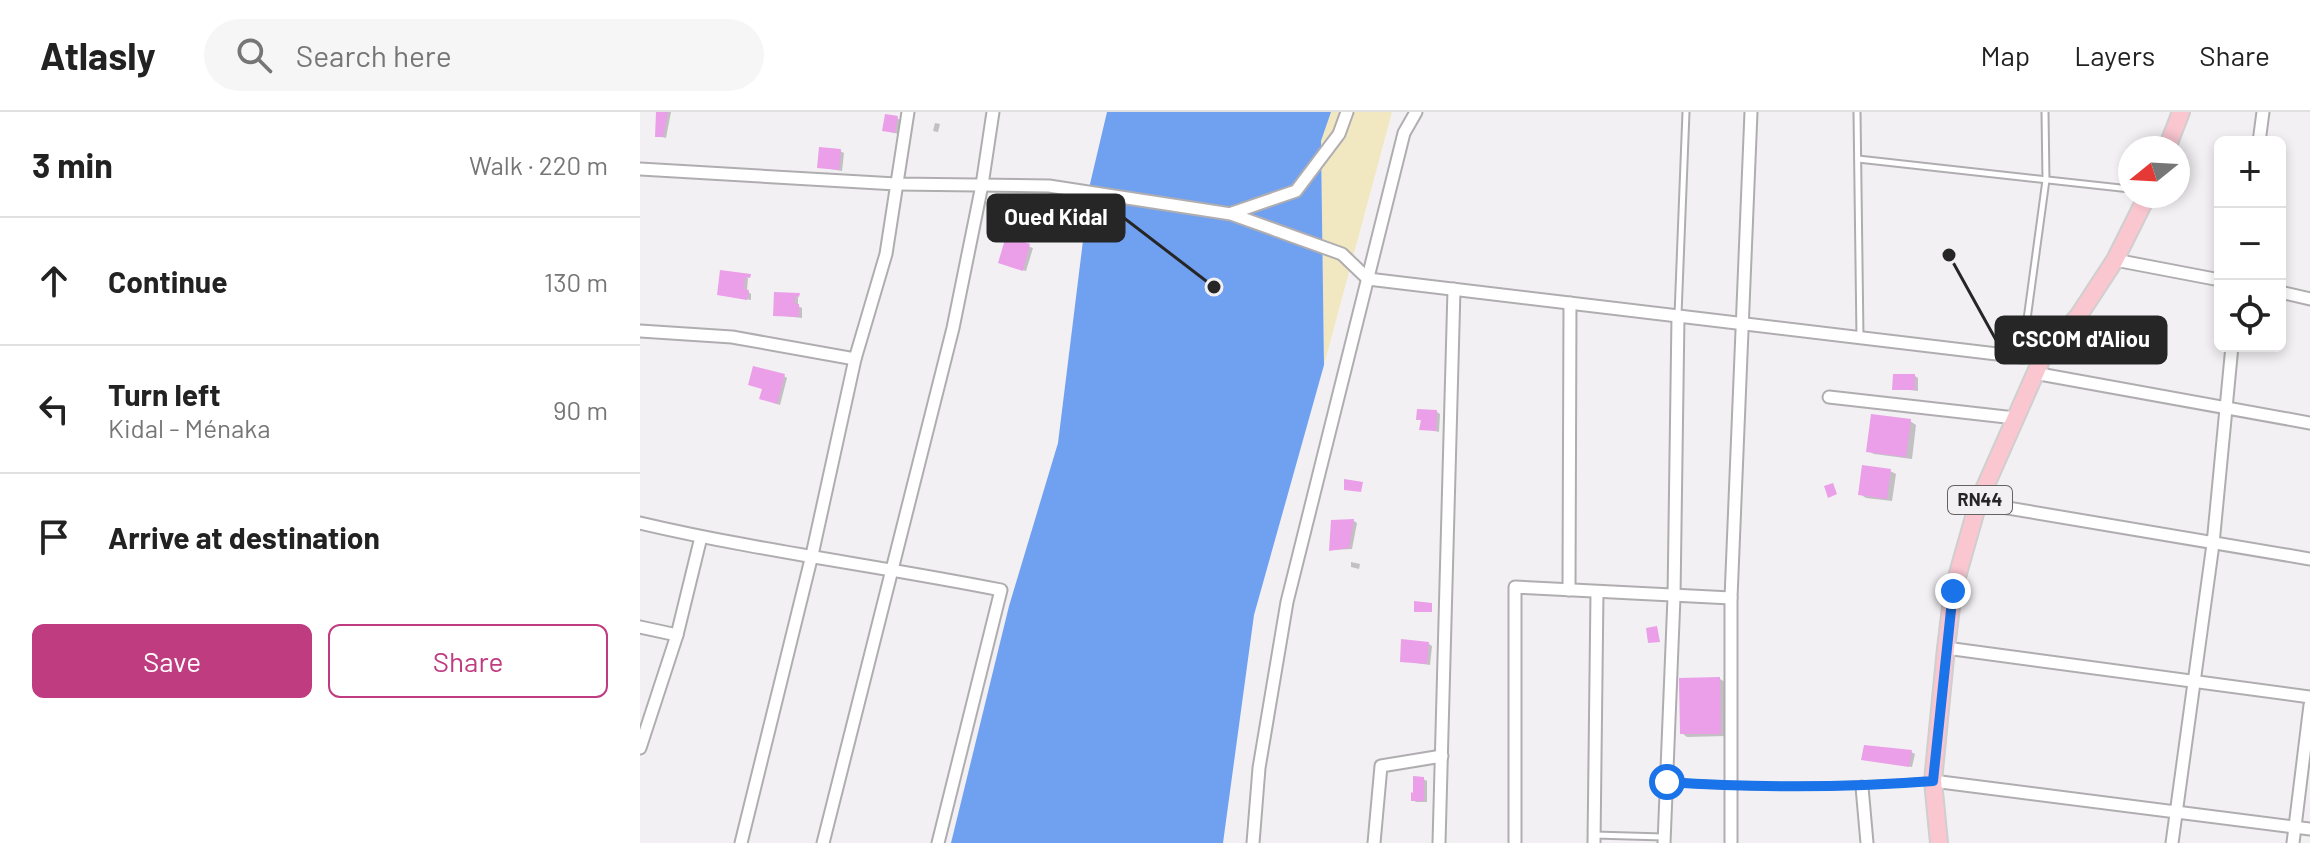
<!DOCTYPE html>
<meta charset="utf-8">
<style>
:root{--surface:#fff;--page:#f6f6f6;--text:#222;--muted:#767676;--line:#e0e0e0;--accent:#c03c81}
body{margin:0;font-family:Barlow,sans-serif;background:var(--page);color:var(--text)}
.controls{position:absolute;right:24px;top:24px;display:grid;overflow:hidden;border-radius:12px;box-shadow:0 4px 12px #0003}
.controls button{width:72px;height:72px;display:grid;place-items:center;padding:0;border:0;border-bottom:2px solid var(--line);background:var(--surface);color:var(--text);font:40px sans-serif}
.compass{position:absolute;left:1478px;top:24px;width:72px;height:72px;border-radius:50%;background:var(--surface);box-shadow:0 4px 12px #0003;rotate:252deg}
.stop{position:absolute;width:24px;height:24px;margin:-18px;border:6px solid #1a73e8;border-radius:50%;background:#fff}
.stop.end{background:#1a73e8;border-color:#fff;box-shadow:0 2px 8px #0008}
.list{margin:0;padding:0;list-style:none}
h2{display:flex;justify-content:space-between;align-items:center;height:104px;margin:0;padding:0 32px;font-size:34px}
h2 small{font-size:26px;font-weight:400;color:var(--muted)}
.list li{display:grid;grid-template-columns:52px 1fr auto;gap:24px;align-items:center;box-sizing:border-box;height:128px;padding:0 32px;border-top:2px solid var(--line)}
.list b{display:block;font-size:30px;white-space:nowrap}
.list p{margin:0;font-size:26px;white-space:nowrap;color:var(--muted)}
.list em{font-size:26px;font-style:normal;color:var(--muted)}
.actions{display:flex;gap:16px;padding:24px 32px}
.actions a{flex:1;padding:18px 0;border:2px solid var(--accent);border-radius:12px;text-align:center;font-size:28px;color:var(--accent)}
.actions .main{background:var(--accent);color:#fff}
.icon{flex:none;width:44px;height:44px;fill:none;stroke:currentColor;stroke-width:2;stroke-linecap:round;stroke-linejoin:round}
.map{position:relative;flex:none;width:1670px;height:731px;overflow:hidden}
header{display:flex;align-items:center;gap:48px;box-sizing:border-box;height:112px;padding:0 40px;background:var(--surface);border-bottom:2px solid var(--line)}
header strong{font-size:38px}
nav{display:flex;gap:44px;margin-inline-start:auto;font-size:28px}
.search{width:560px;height:72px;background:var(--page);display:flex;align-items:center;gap:20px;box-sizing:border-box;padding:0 28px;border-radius:44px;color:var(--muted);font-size:30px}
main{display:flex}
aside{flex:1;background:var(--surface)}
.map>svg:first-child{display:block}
.sand{fill:#f1e8c2}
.water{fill:#70a1f1}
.shadow{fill:#0003}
.building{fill:#ea9fe8}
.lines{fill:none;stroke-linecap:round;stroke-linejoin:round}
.lane-casing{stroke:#b0adb0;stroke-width:9}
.street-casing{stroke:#b0adb0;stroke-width:15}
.primary-casing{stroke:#cfcfcf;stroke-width:20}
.lane{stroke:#fff;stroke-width:5}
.street{stroke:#fff;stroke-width:11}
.primary{stroke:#fac6d0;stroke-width:16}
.route{stroke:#1a73e8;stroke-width:10}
.labels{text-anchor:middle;stroke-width:7;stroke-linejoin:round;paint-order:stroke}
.shield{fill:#f3f0f3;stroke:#646364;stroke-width:2}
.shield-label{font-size:18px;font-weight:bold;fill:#272627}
.leader{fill:none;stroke:#272627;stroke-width:3}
.callout-dot{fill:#272627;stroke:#f3f0f3;stroke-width:3}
.callout{fill:#272627;stroke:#272627;stroke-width:3}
.callout-label{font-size:22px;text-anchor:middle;font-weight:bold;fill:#fff}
</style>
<header>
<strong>Atlasly</strong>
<div class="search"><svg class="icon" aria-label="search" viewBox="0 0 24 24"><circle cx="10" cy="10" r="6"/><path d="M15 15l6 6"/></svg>Search here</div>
<nav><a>Map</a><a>Layers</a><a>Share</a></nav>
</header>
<main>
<aside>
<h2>3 min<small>Walk · 220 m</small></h2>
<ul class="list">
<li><svg class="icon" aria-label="ahead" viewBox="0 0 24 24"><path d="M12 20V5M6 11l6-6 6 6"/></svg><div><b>Continue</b></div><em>130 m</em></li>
<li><svg class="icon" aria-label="left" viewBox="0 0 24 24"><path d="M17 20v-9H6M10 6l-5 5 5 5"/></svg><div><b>Turn left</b><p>Kidal - Ménaka</p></div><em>90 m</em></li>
<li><svg class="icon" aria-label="arrive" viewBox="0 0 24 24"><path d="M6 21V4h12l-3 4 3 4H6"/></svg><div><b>Arrive at destination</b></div></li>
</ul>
<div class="actions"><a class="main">Save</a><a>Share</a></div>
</aside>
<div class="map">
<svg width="1670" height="731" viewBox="0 0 1670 731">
<rect width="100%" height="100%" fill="#f3f0f3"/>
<!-- sand -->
<path class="sand" d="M691,0H752L684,253L681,29Z"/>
<!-- water -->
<path class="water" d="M467,0H691L681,29L684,253L614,503L583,731H311L369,494L418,331L450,72Z"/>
<!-- shadow -->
<g class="shadow">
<path d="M15,0H31L26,26L17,24L18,0Z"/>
<path d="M257,6L260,8L258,22L244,18Z"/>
<path d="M295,11L300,12L298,20L293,19Z"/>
<path d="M200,39L204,41L202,59L179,55Z"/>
<path d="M367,127L393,136L386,159L363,152Z"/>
<path d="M105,164L108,166L107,179L111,182V188L79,182Z"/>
<path d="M155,183L158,185V194L162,196V206L135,203Z"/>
<path d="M144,264L147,266L140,293L125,288L124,277Z"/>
<path d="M1275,264L1278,266V279L1254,276Z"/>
<path d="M797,300L800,302L799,320L781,316L782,309L779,307Z"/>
<path d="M1270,309L1276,313L1272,347L1234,342L1228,339Z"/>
<path d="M1250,359L1256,362L1252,389L1226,386L1220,382Z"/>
<path d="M714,409L717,411L712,437L691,438L693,410Z"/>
<path d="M711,450L720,452L719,457L711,455Z"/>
<path d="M789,532L792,534L790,553L762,549Z"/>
<path d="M1080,567L1085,570L1086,624L1047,625L1042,621Z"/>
<path d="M1271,640L1275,642L1272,655L1223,647Z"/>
<path d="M783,667L787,669V690H776L773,688Z"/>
</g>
<!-- building -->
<g class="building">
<path d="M16,0H28L23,25H15Z"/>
<path d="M245,2L258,4L255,21L242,19Z"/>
<path d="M179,35L201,37L199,58L177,56Z"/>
<path d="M366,124L390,132L383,159L358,151Z"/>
<path d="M80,158L111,162L110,166L105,165L104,177L109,178L107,188L77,183Z"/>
<path d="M134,180L160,181L159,185L155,184V192H159V205L133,204Z"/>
<path d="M113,254L145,262L137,292L119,287L122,277L108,273Z"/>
<path d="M1253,262H1275V278H1252Z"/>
<path d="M777,297L797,298L796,319L779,318L781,308H776Z"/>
<path d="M1231,302L1271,307L1266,345L1226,340Z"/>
<path d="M1222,353L1251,357L1247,387L1218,383Z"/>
<path d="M704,367L723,370L721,380L704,378Z"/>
<path d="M1193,371L1197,382L1188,386L1184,374Z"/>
<path d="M714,407L709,436L689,439L691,408Z"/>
<path d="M774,489L792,491V500H774Z"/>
<path d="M1017,514L1020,530L1008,531L1006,516Z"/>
<path d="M761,527L789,530L787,552L760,550Z"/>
<path d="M1080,565L1081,622H1040L1039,566Z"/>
<path d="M1224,633L1272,638L1269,655L1221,648Z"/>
<path d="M773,664L784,665V689H771V680L773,681Z"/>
</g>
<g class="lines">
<!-- lane casing -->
<g class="lane-casing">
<g id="lane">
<path d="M1217,0L1220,226"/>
<path d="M1218,47L1490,77"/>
<path d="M1038,203L1046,0"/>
<path d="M1382,244L1406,68L1405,0"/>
<path d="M1028,670C1115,676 1202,676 1290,669"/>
<path d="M955,723L1023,725"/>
</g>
</g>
<!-- street casing -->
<g class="street-casing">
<g id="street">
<path d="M1619,30L1623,0"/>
<path d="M0,57L256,72L409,74L591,102L702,142L728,167L1382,245L1403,244"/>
<path d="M592,101L656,79L699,22L707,0"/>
<path d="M1475,148L1580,168"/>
<path d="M1640,180L1670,187"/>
<path d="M0,219L92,225L215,247"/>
<path d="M1394,261L1670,311"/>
<path d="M1189,285L1375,306"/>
<path d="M1338,391L1670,447"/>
<path d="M0,411C119,439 241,454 361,478L298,731"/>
<path d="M929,478L930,191"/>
<path d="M0,515L37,523"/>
<path d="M1306,536L1670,585"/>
<path d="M0,636L37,523L61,425"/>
<path d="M1293,669L1670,717"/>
<path d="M1222,675L1227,731"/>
<path d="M101,731L172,443L215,247L246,142L268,0"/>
<path d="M183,731L313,216L342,73L353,0"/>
<path d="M613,731L619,656L647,490L764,21L776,0"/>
<path d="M734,731L741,654L802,644"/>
<path d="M799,731L814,177"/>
<path d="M875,731V475L1091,486"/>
<path d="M954,731L957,480"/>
<path d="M1024,731L1034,485L1038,204"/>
<path d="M1091,731V486L1111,0"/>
<path d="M1532,731L1573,432L1592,234"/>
<path d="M1653,731L1670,593"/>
</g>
</g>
<!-- primary casing -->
<g class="primary-casing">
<g id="primary">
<path d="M1527,36L1541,0"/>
<path d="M1299,731L1293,669L1306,536L1313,479L1338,391L1403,244L1439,203L1475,148L1507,84"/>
</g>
</g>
<!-- lane -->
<use href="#lane" class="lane"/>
<!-- street -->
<use href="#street" class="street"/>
<!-- primary -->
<use href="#primary" class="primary"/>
</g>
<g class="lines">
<!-- route -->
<path class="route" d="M1027,670C1116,676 1204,676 1293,669L1313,479"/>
</g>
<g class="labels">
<!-- shield labels -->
<rect class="shield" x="1308" y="374" width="64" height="28" rx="6"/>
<g class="shield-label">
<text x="1340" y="394">RN44</text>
</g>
</g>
<!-- callouts -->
<path class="leader" d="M574 175L484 106M1309 143L1356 228"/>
<g class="callout-dot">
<circle cx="574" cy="175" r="8"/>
<circle cx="1309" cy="143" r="8"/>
</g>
<g class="callout">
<rect x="348" y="83" width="136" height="46" rx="8"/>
<rect x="1356" y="205" width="170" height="46" rx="8"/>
</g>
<g class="callout-label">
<text x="416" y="113">Oued Kidal</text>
<text x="1441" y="235">CSCOM d'Aliou</text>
</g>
</svg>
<div class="controls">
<button>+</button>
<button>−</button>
<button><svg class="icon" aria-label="locate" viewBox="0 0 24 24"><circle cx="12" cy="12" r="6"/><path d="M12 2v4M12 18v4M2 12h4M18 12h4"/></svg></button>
</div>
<svg class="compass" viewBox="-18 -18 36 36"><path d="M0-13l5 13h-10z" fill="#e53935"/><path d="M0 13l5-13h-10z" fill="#767676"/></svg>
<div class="stop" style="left:1027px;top:670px"></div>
<div class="stop end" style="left:1313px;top:479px"></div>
</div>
</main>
